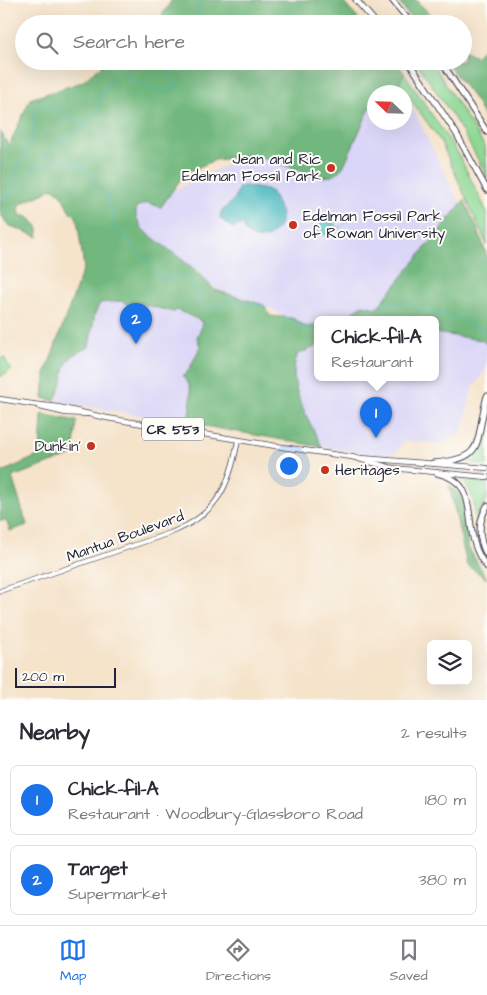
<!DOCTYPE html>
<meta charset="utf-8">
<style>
:root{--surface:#fff;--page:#f7f7f7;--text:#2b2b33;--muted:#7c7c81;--line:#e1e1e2;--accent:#1a73e8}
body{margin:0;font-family:"Architects Daughter",sans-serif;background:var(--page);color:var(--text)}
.controls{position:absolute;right:15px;bottom:15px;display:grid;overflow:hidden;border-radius:8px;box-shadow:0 5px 20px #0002}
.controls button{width:45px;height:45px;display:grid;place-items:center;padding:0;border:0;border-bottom:1px solid var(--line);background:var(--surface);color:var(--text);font:25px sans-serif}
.compass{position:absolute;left:367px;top:85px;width:45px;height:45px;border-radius:50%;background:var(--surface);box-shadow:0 5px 20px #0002;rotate:293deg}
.scale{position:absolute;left:15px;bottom:12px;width:101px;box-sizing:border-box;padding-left:5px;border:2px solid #22223b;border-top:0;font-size:14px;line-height:18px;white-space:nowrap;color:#22223b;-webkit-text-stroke:4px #fdfcf7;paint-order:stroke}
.you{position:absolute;left:288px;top:465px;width:18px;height:18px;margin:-12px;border:4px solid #fff;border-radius:50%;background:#1a73e8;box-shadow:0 0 0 8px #1a73e833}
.badge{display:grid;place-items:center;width:32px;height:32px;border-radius:50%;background:var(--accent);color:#fff;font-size:16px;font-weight:700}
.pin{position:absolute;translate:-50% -41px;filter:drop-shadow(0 1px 2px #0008)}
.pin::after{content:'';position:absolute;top:26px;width:18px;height:15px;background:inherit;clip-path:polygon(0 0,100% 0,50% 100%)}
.popup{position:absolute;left:314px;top:316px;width:125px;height:65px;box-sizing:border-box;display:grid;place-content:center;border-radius:8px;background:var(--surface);filter:drop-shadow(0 1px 4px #0005);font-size:16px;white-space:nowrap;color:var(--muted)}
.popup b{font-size:19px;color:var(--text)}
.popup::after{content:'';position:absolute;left:50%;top:100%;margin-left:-10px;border:10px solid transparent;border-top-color:var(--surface)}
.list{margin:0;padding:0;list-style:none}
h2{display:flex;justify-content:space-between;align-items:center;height:65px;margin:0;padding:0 20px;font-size:21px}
h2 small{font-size:16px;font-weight:400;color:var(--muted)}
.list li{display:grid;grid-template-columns:32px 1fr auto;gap:15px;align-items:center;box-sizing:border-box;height:70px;margin:0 10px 10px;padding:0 10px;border:1px solid var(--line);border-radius:8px}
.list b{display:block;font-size:19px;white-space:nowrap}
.list p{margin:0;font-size:16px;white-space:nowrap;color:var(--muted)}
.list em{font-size:16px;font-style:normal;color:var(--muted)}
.icon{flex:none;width:28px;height:28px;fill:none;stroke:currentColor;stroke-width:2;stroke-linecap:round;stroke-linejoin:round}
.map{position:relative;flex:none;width:487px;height:700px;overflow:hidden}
.search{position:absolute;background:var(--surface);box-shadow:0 5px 20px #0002;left:15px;right:15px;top:15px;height:55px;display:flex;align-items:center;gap:12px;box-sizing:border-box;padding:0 18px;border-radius:28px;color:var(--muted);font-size:19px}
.sheet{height:225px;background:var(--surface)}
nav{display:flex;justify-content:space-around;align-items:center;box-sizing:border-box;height:70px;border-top:1px solid var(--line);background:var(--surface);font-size:14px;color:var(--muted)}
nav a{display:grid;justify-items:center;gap:2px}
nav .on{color:var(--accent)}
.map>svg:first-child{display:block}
.built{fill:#dad6f7}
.green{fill:#8ed895;stroke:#587d68}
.forest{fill:#72b87e;stroke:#4a6d5c}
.water{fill:#4bbac0;stroke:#366e7e}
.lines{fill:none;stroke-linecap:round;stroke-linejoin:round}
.stream{stroke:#4bbac0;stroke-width:1}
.secondary-casing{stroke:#423f50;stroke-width:5.5}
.primary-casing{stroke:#423f50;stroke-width:6}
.highway-casing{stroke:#423f50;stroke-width:7}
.secondary{stroke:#fff;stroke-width:4}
.primary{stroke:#fff;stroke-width:4.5}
.highway{stroke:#fff;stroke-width:5}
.poi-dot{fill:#c8321e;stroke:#fdfcf7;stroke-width:2}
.labels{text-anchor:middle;stroke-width:4;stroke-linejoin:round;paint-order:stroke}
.shield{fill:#fdfcf7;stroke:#646373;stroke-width:1}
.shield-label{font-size:14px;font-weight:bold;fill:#22223b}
.poi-label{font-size:15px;fill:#22223b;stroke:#fdfcf7;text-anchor:end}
.street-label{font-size:15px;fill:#22223b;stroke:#fdfcf7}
</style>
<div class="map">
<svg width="487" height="700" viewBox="0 0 487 700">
<rect width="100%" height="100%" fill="#fdfcf7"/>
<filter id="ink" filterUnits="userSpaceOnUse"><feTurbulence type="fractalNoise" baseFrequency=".02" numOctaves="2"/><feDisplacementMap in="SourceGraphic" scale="10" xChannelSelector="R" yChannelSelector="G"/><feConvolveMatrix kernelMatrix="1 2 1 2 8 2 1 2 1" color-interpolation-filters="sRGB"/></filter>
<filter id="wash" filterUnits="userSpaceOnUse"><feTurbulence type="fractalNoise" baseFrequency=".0096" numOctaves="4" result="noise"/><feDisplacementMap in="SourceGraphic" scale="20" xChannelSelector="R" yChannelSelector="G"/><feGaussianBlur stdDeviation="1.12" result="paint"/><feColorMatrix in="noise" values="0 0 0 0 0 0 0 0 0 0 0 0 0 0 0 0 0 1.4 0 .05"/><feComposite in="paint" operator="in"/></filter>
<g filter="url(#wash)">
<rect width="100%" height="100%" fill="#f5e3ca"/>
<!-- built -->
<g class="built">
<path d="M399,83L404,92H378Z"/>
<path d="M405,93L466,216L382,305L347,319H317V330L295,325L284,316L265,306L230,300L124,214L374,94V122H404Z"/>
<path d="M122,301L128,305L134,302L174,312L176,309L202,323V330L198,337L200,346L188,371L183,376L188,382L191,403L188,423L54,401L61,390L66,361L89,346L98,305L100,303Z"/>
<path d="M435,333L482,340L487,345V368L472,389L463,429L458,435L444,444L405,441L401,444L397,452L386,455L322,447L305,415L292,373L293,363L298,354L317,346V377H435Z"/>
</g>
<!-- green -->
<g class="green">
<path d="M415,61H431L485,147L487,177C467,136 442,99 415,61Z"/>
<path d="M404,73L459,155L487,212V245L441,142L399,83Z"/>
<path d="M4,357L11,370L0,377V359Z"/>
<path d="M487,419V465L466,462L482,445Z"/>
<path d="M460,479L487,481V499L479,513L475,529C474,508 477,494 460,479Z"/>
</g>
<!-- forest -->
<g class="forest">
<path d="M172,0H341L363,24H156Z"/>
<path d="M397,0H416L439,24H415Z"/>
<path d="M482,49H487V123L475,100L445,61H463V51L476,57Z"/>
<path d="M107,61L136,68L151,61H396L404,73L399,83L374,92V99L343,167L333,176L320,177L254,155L215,160L185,173L161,207L147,203L136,207V217L143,230L193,268L215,290L264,305L270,316L292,318L307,327L317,324V346L298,354C284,382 310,421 322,447L188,423C190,408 195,387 183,376L188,371L197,354L200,346L197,337L202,326L201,321L177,310L174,312L134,302L128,305L122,301L100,303L95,313L89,347C53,362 71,374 54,401L43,398L45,374L84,267L77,219L74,213L71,214L60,192L51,188C44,197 30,196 19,206L20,215L28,217L38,226V237L8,225L0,213V131L9,146L30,99L82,82Z"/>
<path d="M464,200L478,230L487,256V345L482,340L435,333V319H332L352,313L362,305L377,308Z"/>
<path d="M42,414L77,421L73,455L12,477L27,525L10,531L6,520L0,521V473L40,455Z"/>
<path d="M449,485L463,498L468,547L487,579L467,565Z"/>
</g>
<!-- water -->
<g class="water">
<path d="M246,186L271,191C279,211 291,218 269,237C261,240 249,238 244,230V224L232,228L220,218L221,212L235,198L239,187Z"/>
<path d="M328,215L338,229L326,235L316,234L323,219Z"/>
</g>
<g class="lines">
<!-- stream -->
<g class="stream">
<path d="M195,24L201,0"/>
<path d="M40,164L50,150L62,140L94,122C100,110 99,96 107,85C128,57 142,99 173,91L176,82L163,61"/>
<path d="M7,195L33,134L35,112L44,103L53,106L72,120L86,126"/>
<path d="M0,200C29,188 22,163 63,160L72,166L77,162L82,167L88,168L94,185L108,196L107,202L114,214V230L124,235L143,257L151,262C153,270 157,277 165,281L169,276L186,274L194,287L197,302L215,309L230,300L265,306"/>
<path d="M338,229L357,213"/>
<path d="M285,316C294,324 304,331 317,330"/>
<path d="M347,319L382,305L407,302L430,314L454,315L487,333"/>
</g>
</g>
</g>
<g filter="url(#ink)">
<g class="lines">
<!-- secondary casing -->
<g class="secondary-casing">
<path id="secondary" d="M0,591L170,533C217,515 230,486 238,440"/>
</g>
<!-- primary casing -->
<g class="primary-casing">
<g id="primary">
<path d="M0,399L32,404"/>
<path d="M31,404L58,407L107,418L282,447L352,457L392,468L487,477"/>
<path d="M40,407L66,413L86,414"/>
<path d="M361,458L487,468"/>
</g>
</g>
<!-- highway casing -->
<g class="highway-casing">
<g id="highway">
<path d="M356,0L377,24"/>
<path d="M392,0L412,24"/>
<path d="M408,61L456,133L487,190"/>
<path d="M441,61L487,132"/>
<path d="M433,463C487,459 474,444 487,396"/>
<path d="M437,473C487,484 456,530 487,567"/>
<path d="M487,506C478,522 478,539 487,555"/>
</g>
</g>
<!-- secondary -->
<use href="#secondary" class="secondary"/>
<!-- primary -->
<use href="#primary" class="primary"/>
<!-- highway -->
<use href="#highway" class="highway"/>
</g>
</g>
<!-- markers -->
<g class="poi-dot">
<circle cx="331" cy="168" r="5"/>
<circle cx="293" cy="225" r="5"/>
<circle cx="91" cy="446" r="5"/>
<circle cx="325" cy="470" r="5"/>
</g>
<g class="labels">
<!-- shield labels -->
<rect class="shield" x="142" y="417.5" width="62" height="23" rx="4"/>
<g class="shield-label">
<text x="173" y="434">CR 553</text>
</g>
<!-- poi labels -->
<g class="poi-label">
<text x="321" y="164">Jean and Ric<tspan x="321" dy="17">Edelman Fossil Park</tspan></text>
<text x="303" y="221" text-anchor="start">Edelman Fossil Park<tspan x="303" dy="17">of Rowan University</tspan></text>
<text x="81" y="451">Dunkin'</text>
<text x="335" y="475" text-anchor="start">Heritages</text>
</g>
<!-- street labels -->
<g class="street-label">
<text transform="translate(125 536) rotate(-20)" y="5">Mantua Boulevard</text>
</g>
</g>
</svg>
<div class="controls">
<button><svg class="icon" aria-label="layers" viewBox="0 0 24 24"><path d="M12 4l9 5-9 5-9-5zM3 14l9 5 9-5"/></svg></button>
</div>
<svg class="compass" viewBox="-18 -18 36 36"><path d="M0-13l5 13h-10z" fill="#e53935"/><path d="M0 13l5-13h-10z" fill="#7c7c81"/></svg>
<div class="scale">200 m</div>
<div class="you"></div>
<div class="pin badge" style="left:376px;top:438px">1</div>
<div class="popup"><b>Chick-fil-A</b>Restaurant</div>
<div class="pin badge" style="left:136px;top:344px">2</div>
<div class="search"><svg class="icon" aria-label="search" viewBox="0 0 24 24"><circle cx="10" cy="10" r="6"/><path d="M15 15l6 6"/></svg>Search here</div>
</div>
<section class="sheet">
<h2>Nearby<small>2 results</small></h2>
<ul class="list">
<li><span class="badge">1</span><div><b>Chick-fil-A</b><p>Restaurant · Woodbury-Glassboro Road</p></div><em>180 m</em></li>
<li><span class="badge">2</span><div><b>Target</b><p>Supermarket</p></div><em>380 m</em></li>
</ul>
</section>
<nav>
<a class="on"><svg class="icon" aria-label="map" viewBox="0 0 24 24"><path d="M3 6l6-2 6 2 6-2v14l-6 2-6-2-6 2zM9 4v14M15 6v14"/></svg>Map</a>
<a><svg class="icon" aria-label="directions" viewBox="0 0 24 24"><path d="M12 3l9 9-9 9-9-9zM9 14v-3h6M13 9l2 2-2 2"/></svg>Directions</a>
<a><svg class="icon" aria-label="saved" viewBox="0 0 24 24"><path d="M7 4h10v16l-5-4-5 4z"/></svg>Saved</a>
</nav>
